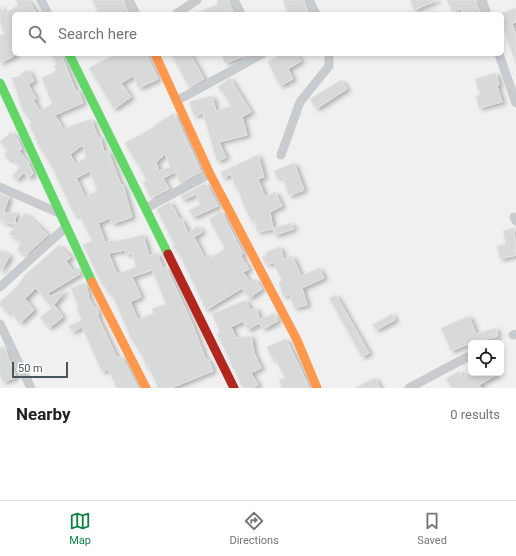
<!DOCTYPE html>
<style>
:root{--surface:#fff;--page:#f6f6f6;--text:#202124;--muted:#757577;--line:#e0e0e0;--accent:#0b8043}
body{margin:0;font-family:Roboto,sans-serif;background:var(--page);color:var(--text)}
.controls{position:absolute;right:12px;bottom:12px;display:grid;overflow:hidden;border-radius:6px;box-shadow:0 2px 6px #0003}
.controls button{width:36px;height:36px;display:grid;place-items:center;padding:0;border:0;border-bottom:1px solid var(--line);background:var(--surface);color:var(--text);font:20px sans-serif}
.scale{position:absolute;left:12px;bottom:10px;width:56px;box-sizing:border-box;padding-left:4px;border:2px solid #46555e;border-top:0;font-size:11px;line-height:14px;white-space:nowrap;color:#46555e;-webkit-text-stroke:3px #fff;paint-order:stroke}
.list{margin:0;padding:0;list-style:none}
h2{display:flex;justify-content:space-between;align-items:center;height:52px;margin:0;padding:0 16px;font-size:17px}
h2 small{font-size:13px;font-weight:400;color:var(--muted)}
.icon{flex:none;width:22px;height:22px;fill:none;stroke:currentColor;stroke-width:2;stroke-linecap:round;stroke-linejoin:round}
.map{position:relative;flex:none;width:516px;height:388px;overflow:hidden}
.search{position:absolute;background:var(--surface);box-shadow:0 2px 6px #0003;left:12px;right:12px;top:12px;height:44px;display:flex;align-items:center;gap:10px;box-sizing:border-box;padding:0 14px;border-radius:6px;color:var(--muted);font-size:15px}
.sheet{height:112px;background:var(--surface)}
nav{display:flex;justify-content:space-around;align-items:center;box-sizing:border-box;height:56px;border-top:1px solid var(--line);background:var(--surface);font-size:11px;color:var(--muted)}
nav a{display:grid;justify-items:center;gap:2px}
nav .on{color:var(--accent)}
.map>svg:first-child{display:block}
.building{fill:#d8d9d9;stroke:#e2e2e3;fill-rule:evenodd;filter:url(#shadow)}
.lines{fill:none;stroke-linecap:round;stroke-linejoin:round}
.street{stroke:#c9cccf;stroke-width:9}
.fast{stroke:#63d668;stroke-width:9}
.slow{stroke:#ff974d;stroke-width:9}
.jam{stroke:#b3261e;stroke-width:9}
</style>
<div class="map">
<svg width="516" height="388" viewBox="0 0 516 388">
<defs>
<filter id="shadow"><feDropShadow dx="3.5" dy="2" stdDeviation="2" flood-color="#0004"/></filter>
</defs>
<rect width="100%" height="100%" fill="#f1f0f0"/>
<!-- building -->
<g class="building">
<path d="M16,0H28L37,14H14V23L11,25L14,31V56L0,63V36L4,34L0,20V6L5,14L18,5Z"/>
<path d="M92,0H122L129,14H99Z"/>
<path d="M217,0H228L234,14H194L218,4Z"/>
<path d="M283,0H303L309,14H288Z"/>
<path d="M410,0H438L414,10Z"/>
<path d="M447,0H474L481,14H463L461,9L452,11Z"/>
<path d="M516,8V22L512,23L516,36L515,62L504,29L502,30V13Z"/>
<path d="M51,54H61L76,92L78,91L83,103L55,115L63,129L91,119L98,138L100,137L104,152L108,151L121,185H123L132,217L112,224L110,218L98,223L105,242L115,240V242L143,235L149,256L157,253L163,269L166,267L191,321L206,360L208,359L213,371L171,388H158L154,378L148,367H146L142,353L141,354L131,338L111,292L108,293L105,285L103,286L83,245L92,241L79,214L75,216L55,174L56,173L37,143L38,142L29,125L32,123L23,111L12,78L21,76L20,74L28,70L34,81L28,84L36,99L33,100L40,111L52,104L42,78L56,71L54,66L57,65ZM83,145L86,158L75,164L70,154ZM90,171L97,191L85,197L76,178ZM125,250L126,255L132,253L136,267L117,274L109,255V253ZM152,270L166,304L152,309L154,313L138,320L130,302L141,297L132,277Z"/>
<path d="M116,54H146L158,79L139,88L133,76L121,83L131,97L114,109L89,68Z"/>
<path d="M171,54H190L204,79L189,87Z"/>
<path d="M222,54H247V55L225,63Z"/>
<path d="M282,54H296L301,61L288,69L293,79L280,86L268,62Z"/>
<path d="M496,73L499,85L497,86L502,102L479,108L476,96L480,95L475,79Z"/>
<path d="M230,78L251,112L242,117L247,135L219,142L226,158L217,161L203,113L194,116L189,102L212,96L216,111L231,106L223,92H222L218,87Z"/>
<path d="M341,80L347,89L316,109L310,99Z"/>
<path d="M174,113L201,172L180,183L175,172L163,178L169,189L151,198L143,182L146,180L144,175L125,143L154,127L153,126ZM165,154L170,167L159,171L156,162Z"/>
<path d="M11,132L17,138L22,149L19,151L28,162L33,174L28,178L24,172L17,180L12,176L20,167L12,158L9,160L4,154L8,151L0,142Z"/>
<path d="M258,155L264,177L258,179L265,197L275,192L282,206L270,212L273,229L257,232L255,220L252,222L245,208L237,187H235L231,174L223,178L221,172Z"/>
<path d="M294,163L304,190L289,196L282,176L277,178L274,171Z"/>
<path d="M206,183L218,206L193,217L189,210L200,205L196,194L183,200L181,196Z"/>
<path d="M0,194L9,197L1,221H0Z"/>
<path d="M170,202L180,220L182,219L188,233L198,226L202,232L194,237L204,257L210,255L211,258L225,248L209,219L221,211L243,254L241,256L249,269L243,272L250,282L255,279L262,289L249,298L242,288L206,310L181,257L173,246H175L157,209Z"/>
<path d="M5,213H16L15,224L4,223Z"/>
<path d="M25,213L48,235L26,255L17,250L21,243L9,234Z"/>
<path d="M291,223L294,229L275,235L273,228Z"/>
<path d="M514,228L516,255L500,259L497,246L506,244L503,231Z"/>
<path d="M59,245L71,257L66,261L73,271L77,268L80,274L48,293L50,296L65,291L54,305L63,317L49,328L40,317L52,308L36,288L25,299L34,310L20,323L10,311L8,313L0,305V302L18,285L26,274Z"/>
<path d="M280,247L284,259L292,256L301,276L319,268L324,278L302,288L307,305L294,308L290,294L283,296L279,282L282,281L274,263L266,264L262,257L267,254L266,252Z"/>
<path d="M0,250L10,256L0,272Z"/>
<path d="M85,283L89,295L88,296L94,308L96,307L99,314L97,315L117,358L121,356L138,388H117L108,369L102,372L82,327L72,332L69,326L82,320L76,307L79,309L71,288Z"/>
<path d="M336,295L369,353L362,357L329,298Z"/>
<path d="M246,300L250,310L256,308L260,320L274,313L278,321L263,329L259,323L248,330L243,321L231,327L236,338L251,336L254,353L261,368L251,373L258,385L253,388H243L238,378L217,334L220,332L212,314Z"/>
<path d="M392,314L395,320L376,330L372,325Z"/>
<path d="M469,316L476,334L496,328L498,336L471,343L451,351L441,328Z"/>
<path d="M286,339L301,370L309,388H282L279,380L285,378L275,358L272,359L267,347Z"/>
<path d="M4,346L16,377L3,382L0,375V348Z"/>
<path d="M459,371L463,377L470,373H499L479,385L481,388H452L446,379Z"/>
<path d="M375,378L380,388H355Z"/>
</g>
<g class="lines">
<!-- street -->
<g class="street">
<path d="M41,0L48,14"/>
<path d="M129,0L136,14"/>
<path d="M234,0L241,14"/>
<path d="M309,0L316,14"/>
<path d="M482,0L487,14"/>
<path d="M176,14L197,0"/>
<path d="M499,54L516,103"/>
<path d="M178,100L262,54"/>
<path d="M281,155L300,102L329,66V54"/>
<path d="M0,187L61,214"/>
<path d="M146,208L210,174"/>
<path d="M514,217L516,221"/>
<path d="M0,287L66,227"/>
<path d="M0,324L31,388"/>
<path d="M513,335L516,334"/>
<path d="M494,343L497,342"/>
<path d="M409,388L471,355"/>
</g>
<!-- fast -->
<g class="fast">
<path d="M69,54L168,254"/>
<path d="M0,83L92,282"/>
</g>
<!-- slow -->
<g class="slow">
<path d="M155,54L210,174L297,340L317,388"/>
<path d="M92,282L146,388"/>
</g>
<!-- jam -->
<path class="jam" d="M168,254L234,388"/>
</g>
</svg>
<div class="controls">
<button><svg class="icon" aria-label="locate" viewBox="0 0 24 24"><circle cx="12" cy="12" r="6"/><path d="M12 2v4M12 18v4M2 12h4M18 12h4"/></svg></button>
</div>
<div class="scale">50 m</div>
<div class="search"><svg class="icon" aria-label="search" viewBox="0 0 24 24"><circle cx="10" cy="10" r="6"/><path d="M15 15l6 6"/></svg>Search here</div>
</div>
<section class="sheet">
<h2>Nearby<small>0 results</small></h2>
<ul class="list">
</ul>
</section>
<nav>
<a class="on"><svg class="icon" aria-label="map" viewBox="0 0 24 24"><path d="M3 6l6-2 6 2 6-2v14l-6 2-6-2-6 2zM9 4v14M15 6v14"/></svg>Map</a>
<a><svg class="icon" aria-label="directions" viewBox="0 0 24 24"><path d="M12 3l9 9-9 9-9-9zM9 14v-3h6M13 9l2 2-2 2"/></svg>Directions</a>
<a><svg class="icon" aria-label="saved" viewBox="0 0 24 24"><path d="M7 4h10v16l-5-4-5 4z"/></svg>Saved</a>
</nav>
